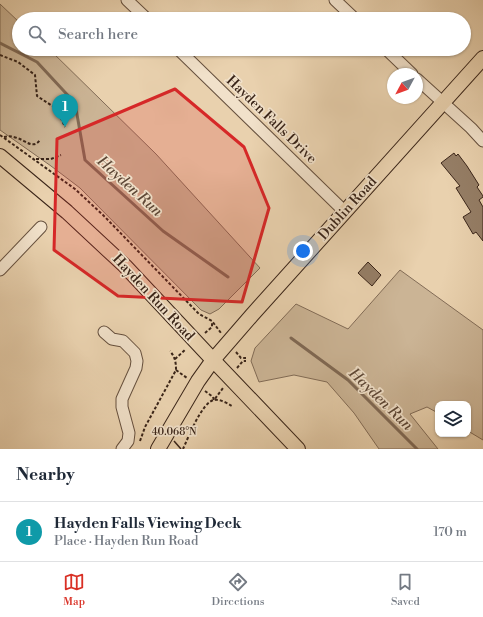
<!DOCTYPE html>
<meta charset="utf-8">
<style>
:root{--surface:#fff;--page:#f6f6f7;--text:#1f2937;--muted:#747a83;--line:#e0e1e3;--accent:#d93025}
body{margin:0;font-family:"Libre Bodoni",serif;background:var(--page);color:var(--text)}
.controls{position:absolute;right:12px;bottom:12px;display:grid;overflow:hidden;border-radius:8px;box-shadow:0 1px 3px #0004}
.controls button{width:36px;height:36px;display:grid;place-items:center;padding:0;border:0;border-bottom:1px solid var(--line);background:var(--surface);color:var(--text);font:20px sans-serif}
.compass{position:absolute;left:387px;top:68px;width:36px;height:36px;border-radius:50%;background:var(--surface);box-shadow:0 1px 3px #0004;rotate:229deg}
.you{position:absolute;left:303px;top:251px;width:14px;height:14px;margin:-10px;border:3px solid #fff;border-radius:50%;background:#1a73e8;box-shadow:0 0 0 6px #1a73e833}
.badge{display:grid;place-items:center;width:26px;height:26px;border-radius:50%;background:var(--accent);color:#fff;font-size:13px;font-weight:700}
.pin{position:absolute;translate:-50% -33px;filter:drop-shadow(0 1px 2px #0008)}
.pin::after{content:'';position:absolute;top:21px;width:14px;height:12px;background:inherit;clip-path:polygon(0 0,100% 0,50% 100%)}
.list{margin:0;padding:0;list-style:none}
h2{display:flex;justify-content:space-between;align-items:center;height:52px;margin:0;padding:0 16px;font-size:17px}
h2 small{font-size:13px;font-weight:400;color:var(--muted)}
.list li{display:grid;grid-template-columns:26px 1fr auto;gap:12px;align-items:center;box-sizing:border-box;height:60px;padding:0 16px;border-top:1px solid var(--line)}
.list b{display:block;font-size:15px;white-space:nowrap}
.list p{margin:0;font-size:13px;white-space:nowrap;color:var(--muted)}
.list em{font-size:13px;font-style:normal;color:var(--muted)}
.icon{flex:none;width:22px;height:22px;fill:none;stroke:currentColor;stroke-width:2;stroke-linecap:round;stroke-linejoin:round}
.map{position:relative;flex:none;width:483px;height:449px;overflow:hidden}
.search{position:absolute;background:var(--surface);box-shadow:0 1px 3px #0004;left:12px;right:12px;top:12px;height:44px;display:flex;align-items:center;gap:10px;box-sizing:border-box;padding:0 14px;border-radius:22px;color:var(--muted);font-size:15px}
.sheet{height:112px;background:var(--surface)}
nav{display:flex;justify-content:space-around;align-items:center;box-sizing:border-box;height:56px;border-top:1px solid var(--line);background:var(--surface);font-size:11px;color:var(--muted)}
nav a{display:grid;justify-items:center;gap:2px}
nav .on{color:var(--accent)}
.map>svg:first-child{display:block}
.green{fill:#cbb495;stroke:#826c57}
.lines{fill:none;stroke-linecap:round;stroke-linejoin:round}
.stream{stroke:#806954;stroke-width:3}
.building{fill:#957e66;stroke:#3a2519}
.minor-casing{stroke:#66503e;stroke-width:13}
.major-casing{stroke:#3a2519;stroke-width:16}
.path{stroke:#3a2519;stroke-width:2;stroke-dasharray:3 2;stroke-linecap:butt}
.minor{stroke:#f1e1ca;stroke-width:11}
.major{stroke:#e9d1ae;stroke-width:14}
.marked{fill:#d62828;fill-opacity:0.2;stroke:#d62828;stroke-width:3;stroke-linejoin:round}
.ticks{fill:none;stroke:#3a2519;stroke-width:1.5}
.labels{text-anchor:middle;stroke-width:3.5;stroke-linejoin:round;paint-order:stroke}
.street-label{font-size:14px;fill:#3a2519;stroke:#f1e1ca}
.water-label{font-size:15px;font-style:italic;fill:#5d4736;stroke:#f1e1ca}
.ticks-label{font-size:10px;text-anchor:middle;fill:#3a2519;stroke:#f1e1ca;stroke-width:3.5;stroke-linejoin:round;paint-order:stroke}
</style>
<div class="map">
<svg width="483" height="449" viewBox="0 0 483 449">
<rect width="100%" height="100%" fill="#e9d1ae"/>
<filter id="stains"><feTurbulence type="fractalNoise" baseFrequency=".005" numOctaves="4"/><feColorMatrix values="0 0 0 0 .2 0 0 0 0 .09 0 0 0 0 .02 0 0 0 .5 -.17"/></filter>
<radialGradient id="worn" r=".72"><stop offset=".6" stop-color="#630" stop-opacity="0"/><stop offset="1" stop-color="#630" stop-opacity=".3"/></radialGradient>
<!-- green -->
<g class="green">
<path d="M0,4L19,22V49H49L156,154L260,268L219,309L210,314L201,310L80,188L51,166L0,130Z"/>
<path d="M400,270L483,330V440L468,431V404H438V413L427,407L410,414L438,449H379L354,413L327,382L294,375L259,382L251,361L255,348L296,304L348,329Z"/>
</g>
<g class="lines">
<!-- stream -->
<g class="stream">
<path d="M0,43L37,62L75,103L85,160L163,231L228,277"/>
<path d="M291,338L348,380L417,449"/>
</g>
</g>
<!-- building -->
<g class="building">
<path d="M454,153L456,156L458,154L467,166L479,185L477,187L483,196V197L479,200L483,207V241L476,232L473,234L463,217L471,212L456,188L460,186L441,163Z"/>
<path d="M368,262L381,275L372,286L358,273Z"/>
</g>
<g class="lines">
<!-- minor casing -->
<g class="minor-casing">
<g id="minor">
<path d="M127,0L147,19"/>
<path d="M335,0L355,19"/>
<path d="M178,49L344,211"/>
<path d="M386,49L412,74"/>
<path d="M417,79L471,128L483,141"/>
<path d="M0,270L41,227"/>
<path d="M104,332L112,339L123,341L135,353L137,361L136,368L122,399V407L129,433L128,441L122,449"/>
</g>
</g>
<!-- major casing -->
<g class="major-casing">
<g id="major">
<path d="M0,156L67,212L125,266L213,360L298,449"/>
<path d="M158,449L198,381L213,360L252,315L483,58"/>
</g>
</g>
<!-- path -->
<g class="path">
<path d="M0,55L18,62L35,75L37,96L57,109L65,127"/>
<path d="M0,135L75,189L103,215L199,314L212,321L221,333"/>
<path d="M4,137C8,136 12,136 17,138C25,140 33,150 40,140"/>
<path d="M36,159H51L61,155"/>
<path d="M205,333L212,327V322"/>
<path d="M236,352L241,358H246"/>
<path d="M175,359L186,349"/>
<path d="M237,368L243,361H246"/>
<path d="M176,370L187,378"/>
<path d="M205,391L213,397L214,400L223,388"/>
<path d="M140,441L145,427L176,370C176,362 175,357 170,351"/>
<path d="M183,449C188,438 202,402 214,400C220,399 227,403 232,406"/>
</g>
<!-- minor -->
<use href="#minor" class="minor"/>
<!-- major -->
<use href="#major" class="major"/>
</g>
<!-- marked area -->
<path class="marked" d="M175,89L244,147L269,208L242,302L118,296L54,250L57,139Z"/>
<!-- ticks -->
<path class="ticks" d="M174,441L181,449"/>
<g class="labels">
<!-- street labels -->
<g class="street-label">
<text transform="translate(272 119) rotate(44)" y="5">Hayden Falls Drive</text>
<text transform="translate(347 208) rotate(-48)" y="5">Dublin Road</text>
<text transform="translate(154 297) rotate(47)" y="5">Hayden Run Road</text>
</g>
<!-- water labels -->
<g class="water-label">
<text transform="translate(130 186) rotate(42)" y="5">Hayden Run</text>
<text transform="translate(381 399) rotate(44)" y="5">Hayden Run</text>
</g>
</g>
<g class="ticks-label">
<text x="174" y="435">40.068°N</text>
</g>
<rect width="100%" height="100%" filter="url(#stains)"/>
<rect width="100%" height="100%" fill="url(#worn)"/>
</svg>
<div class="controls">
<button><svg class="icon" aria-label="layers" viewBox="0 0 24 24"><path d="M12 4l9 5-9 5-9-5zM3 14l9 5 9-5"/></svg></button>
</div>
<svg class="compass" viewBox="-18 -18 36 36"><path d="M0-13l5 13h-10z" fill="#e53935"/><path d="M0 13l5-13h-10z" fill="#747a83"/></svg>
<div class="you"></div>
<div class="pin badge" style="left:65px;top:127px;background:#0f9aa8">1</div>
<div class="search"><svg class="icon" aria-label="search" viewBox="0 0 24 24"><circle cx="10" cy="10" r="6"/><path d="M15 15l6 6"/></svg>Search here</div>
</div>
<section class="sheet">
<h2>Nearby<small></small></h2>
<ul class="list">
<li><span class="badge" style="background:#0f9aa8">1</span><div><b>Hayden Falls Viewing Deck</b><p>Place · Hayden Run Road</p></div><em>170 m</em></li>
</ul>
</section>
<nav>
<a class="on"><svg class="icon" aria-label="map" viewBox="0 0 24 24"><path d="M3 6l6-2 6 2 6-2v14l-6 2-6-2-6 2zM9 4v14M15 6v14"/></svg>Map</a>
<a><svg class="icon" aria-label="directions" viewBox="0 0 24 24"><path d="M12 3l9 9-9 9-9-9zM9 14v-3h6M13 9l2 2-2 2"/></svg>Directions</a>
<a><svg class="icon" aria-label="saved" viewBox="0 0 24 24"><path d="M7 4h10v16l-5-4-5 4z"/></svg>Saved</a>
</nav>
